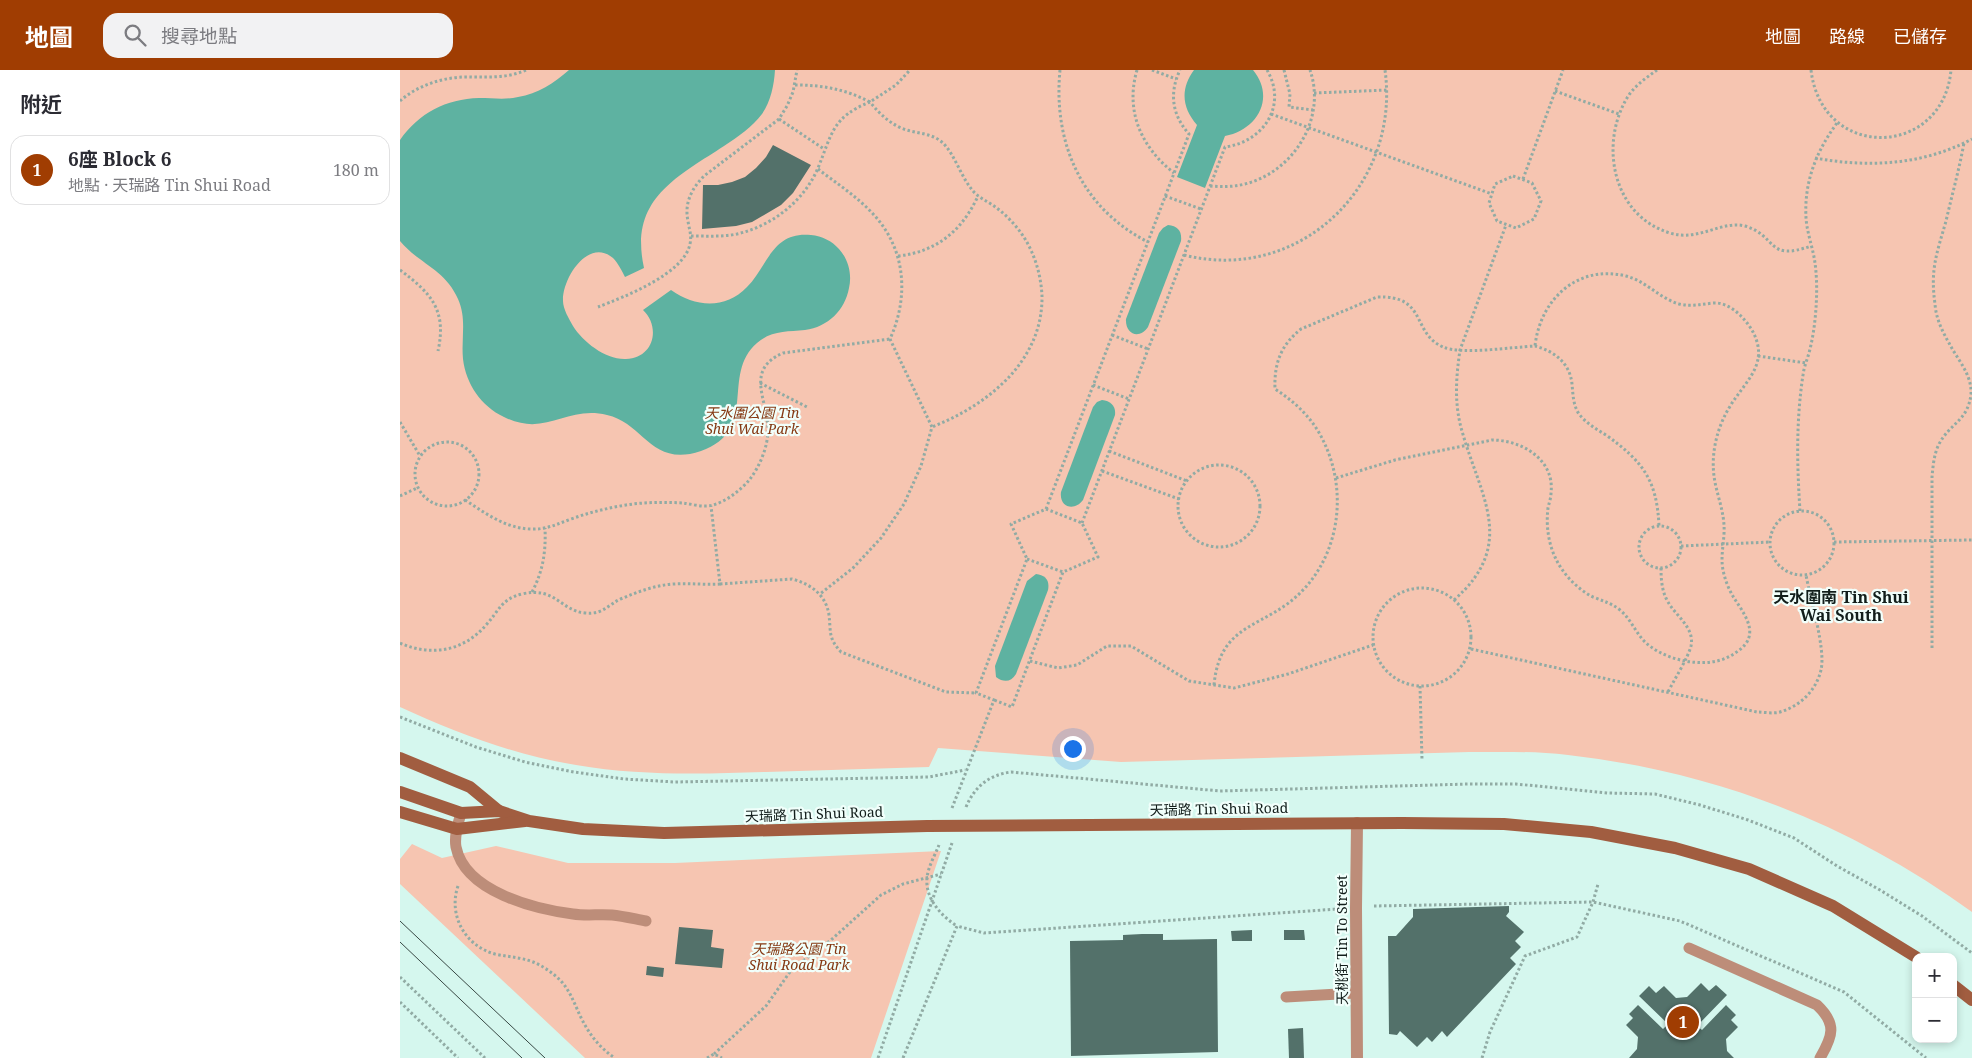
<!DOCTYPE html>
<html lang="zh-TW">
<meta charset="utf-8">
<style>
:root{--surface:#fff;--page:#f2f2f3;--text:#2b2b33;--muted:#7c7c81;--line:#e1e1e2;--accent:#a03d02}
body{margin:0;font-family:"Noto Serif","Noto Sans TC",serif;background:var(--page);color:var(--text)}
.controls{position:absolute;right:15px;bottom:15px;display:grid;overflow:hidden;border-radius:10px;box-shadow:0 2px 8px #0003}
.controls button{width:45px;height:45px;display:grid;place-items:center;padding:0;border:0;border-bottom:1px solid var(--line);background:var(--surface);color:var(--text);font:25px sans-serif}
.you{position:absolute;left:672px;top:678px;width:18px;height:18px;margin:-12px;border:4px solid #fff;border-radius:50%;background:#1a73e8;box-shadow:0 0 0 8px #1a73e833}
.badge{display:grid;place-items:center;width:32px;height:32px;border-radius:50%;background:var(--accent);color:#fff;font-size:16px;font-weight:700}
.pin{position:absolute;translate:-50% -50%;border:2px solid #fff;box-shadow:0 1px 5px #0006}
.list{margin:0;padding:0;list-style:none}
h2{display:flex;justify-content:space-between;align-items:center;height:65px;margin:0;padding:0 20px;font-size:21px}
h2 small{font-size:16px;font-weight:400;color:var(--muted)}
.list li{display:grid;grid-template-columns:32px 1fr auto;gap:15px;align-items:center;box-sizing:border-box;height:70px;margin:0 10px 10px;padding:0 10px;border:1px solid var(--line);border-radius:15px}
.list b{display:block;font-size:19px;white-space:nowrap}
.list p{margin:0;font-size:16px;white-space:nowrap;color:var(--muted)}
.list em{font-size:16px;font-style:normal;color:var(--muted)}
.icon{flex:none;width:28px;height:28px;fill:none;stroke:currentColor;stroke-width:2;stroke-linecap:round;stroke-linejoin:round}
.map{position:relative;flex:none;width:1572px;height:988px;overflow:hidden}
header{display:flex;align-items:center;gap:30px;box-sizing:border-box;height:70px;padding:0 25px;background:var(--accent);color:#fff}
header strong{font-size:24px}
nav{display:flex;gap:28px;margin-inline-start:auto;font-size:18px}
.search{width:350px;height:45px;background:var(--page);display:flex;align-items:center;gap:12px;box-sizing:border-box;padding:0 18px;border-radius:15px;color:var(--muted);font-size:19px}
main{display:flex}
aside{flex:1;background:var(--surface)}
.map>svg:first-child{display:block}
.green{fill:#f6c5b1}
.water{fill:#5eb2a1}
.building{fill:#53716a}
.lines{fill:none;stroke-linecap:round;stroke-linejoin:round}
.path{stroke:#91aba4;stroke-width:3;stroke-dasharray:2.5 2.5;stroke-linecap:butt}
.lane{stroke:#bd8d79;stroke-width:11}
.street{stroke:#bd8d79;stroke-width:12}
.secondary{stroke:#a15d40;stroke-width:12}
.tram{stroke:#384844;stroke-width:1}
.labels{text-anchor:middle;stroke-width:4.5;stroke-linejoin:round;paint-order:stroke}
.park-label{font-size:14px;font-style:italic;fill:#853812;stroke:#f1fffb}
.street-label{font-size:14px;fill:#121e1b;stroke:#f1fffb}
.quarter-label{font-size:16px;font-weight:bold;fill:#121e1b;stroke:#f1fffb}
</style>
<header>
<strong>地圖</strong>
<div class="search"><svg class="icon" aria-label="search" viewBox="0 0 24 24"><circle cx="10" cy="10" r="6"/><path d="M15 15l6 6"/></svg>搜尋地點</div>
<nav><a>地圖</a><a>路線</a><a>已儲存</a></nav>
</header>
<main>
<aside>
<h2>附近<small></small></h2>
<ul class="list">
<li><span class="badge">1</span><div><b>6座 Block 6</b><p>地點 · 天瑞路 Tin Shui Road</p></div><em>180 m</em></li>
</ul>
</aside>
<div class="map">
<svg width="1572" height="988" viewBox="0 0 1572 988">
<rect width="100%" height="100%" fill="#d5f7ee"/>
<!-- green -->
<g class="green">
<path d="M0,0H1572V842C1450,754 1317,702 1168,685C1135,681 1102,682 1069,682L721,692L538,678L529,697C475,699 420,700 366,702C302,704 240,706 176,695C115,685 56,663 0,637Z"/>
<path d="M12,774L42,788L96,776L168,793H275L541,781L471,988H185L0,814V789Z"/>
</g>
<!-- water -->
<g class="water">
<path d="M169,0H375C374,15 371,31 362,44C352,57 338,67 324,76C275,108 229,130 244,198L225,207C222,201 218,193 213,188C188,167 162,209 163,231C163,239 169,249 173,256C183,272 206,290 226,289C254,288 261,257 243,240L271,220C295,237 325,240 347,217C368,196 372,161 411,165C422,166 432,171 439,179C449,190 452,205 449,218C445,240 428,257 405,260C387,262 372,260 357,273C320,305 360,360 301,381C251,398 244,353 207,345C166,335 146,368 104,347C81,336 66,314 63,289C61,268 67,249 58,229C45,199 19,194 0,171V70C19,43 46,29 79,28C93,28 105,30 118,27C138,24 154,13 169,0Z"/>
<path d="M794,0H853C876,28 857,60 825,66L805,118L777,107L797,55C782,38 780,19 794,0Z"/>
<path d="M768,155C778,156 782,161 781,171L748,257C739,270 725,264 726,249L759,163L763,158Z"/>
<path d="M702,330C711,331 716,336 715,345L683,430C674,442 659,437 661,422L693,337L697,332Z"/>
<path d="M636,504C645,505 650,510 648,520L616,604C611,612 604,613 596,607L595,596L627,511Z"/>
</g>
<!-- building -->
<g class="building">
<path d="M373,75L411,95L393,123L381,135L352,152L336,156L302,159L303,115H318L332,112L345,107L356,98L366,87Z"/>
<path d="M1109,836V842L1106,846L1124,862L1115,871L1121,877L1110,888L1116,894L1047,967L1042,961L1032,972L1027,967L1017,977L1000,961L997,965L989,964L988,866H996L1013,847V839Z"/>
<path d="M279,857L313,860L311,877L324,879L322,898L275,894Z"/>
<path d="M852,860V871H832L831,861Z"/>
<path d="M884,860H904L905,870H884Z"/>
<path d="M742,864H763V870L817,869L818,982L671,986L670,871L723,870V865Z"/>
<path d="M247,896L264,898L263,907L246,905Z"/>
<path d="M1301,913L1309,921L1316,915L1327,925L1297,956L1302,960L1326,935L1336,945L1331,950L1338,957L1326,969L1327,981L1334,988H1229L1237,979L1238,967L1226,955L1233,948L1229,944L1238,935L1263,959L1268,954L1239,926L1249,916L1256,923L1264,916L1276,928L1287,927Z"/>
<path d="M903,958L904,988H889L888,959Z"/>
</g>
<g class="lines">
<!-- path -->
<g class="path">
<path d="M660,0C653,72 681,138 748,172"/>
<path d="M737,0C725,41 741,77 774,103"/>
<path d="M752,0L776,9"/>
<path d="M884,0L890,24L889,37L913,40"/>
<path d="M1257,0C1246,8 1234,16 1227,28C1199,75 1213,146 1270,163C1299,172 1321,150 1345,156C1378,166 1366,192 1411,176"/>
<path d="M1411,0C1422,92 1543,88 1551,0"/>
<path d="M395,15C422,15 445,19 470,32L496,15L510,0"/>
<path d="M1155,21L1219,44"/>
<path d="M914,23L988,20"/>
<path d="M0,31C19,14 47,6 72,7C91,7 108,8 126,0"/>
<path d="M871,44L1092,124"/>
<path d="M379,49L424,79"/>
<path d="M1415,88C1469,98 1523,95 1572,69"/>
<path d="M418,99C436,113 458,127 474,145C506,180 509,227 490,269L532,357L521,396L504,434L481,468L453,498L420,524"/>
<path d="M1113,106L1132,113L1141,131L1134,149L1116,158L1097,151L1089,133L1095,114Z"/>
<path d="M1123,109L1163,0"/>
<path d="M810,116C822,117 833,117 845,114C893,102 927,49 910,0"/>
<path d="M765,126L801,139"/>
<path d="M291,166C307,166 322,167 337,164C372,156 404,131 418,98C432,64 432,47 470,32C479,43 488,52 501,58C515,64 531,62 543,73C555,85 561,107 573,121C579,128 587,131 594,136C604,143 614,153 621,163C634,181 641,204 642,226C643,291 588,335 532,357"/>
<path d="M784,185C899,214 1001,116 985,0"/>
<path d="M498,186C536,182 562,161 578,126"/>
<path d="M0,200C31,223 47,240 38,281"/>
<path d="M198,237C224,227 284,204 290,174C292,165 289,159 288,151C284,133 292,118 304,106L379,49L387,36L393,22L397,0"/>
<path d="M712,265L748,279"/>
<path d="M1358,286L1406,293"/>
<path d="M360,313L409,338"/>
<path d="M693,315L729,329"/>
<path d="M0,352L20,386"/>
<circle cx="47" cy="404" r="32"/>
<path d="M709,381L787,411"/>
<circle cx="819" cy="436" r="41"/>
<path d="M702,401L779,429"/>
<path d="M936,408L995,390L1092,370C1121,370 1155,389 1151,423C1151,428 1149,433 1148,438C1146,454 1148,472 1155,487C1162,503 1177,519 1193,527C1203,531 1211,533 1220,540C1231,549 1235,562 1245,572C1261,587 1289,595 1311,592C1321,591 1330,587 1338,581C1361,565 1345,545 1334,528C1329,520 1325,510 1323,500C1320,485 1325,470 1324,455C1323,438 1316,422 1314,406C1311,383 1317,358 1329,338C1344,312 1370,295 1353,262C1346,249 1330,232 1314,233C1302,234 1292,237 1279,234C1259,228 1246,211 1226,206C1177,194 1140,230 1135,276"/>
<path d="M0,426L17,418"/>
<path d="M65,430C85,443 105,458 130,459C147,460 159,453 174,448C191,442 208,438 226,435C245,432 264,432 283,433C292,434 304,438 313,435C327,431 341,420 350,409C360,396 368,376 368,360C368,330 344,300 383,283L490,269"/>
<path d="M646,439L789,64C772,45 769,23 780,0"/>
<circle cx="1402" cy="473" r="32"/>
<path d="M1400,441C1397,395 1396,351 1403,305C1404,297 1407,290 1409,283C1413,268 1415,253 1416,238C1417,223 1417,207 1415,193C1413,178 1407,163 1406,148C1404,112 1416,82 1437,53"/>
<path d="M682,453L825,77C863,72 888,36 867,0"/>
<circle cx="1260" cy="477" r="21"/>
<path d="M1434,472L1572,470"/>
<path d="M1281,476L1370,472"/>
<path d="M627,489L663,502"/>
<path d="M1261,498C1261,510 1262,522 1268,532C1276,546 1295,558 1291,576C1288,588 1274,610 1268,622"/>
<path d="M320,514L392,509C411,514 426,525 429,545C431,562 428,568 441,582L546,622L576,623"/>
<circle cx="1022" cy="567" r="49"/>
<path d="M132,522C143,501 146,482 145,458"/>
<path d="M1054,530C1118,474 1080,426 1062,361C1054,334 1056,307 1060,280L1106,155"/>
<path d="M0,573C31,587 64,581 86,555C99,541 101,529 122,524C155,516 161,541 185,543C204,545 209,533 223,528C240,521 256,515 274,514C290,513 305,515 320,514L311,436"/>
<path d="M1532,578V407C1533,396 1534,384 1539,374C1550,353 1568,351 1571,324C1572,304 1557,289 1549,273C1542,261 1536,248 1535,234C1530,199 1537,183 1546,151C1552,125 1559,100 1564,73"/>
<path d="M1071,579L1357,642C1364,642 1373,644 1380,642C1400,636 1416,621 1421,600C1426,579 1410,528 1406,505"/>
<path d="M630,591L658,598L677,595L707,576H731L789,611L834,618L888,604L973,575"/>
<path d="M814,615C820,550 867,559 903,520C943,478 948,411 918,361C907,343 892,330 875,319C874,293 881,275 901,259L977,227C1028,225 1011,263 1043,277C1061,285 1113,277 1135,276C1154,281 1170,293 1172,314C1173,324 1173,335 1179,344C1186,353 1196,359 1206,365C1242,391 1257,409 1259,456"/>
<path d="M1020,616L1022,690"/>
<path d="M0,647L76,677L125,692L174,702L224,709L275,712L529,707L565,700"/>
<path d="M566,737C575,716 589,705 611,702L820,721L1069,714H1116L1208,723L1255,724L1300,735L1348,750L1394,768L1437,796L1480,820L1522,846L1572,883"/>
<path d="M552,738L594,630L576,623L627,489L611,454L646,439L682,453L698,487L663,502L612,637L594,630"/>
<path d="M539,775C535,785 528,797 527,808C525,828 541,846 557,856"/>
<path d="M58,816C48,845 65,876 95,884C108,887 120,887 133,892C143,896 153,903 161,911C169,920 173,930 178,941C186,960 198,977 215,988"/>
<path d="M974,836L1193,832L1280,851L1444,922L1526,988"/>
<path d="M0,907L85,988"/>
<path d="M0,932L58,988"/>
<path d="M314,984L366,936L392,899L431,870L481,825L503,814L541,804"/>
<path d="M307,988L314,984L322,988"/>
<path d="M478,988L552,773"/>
<path d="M503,988L557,856L584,863L938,839"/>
<path d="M1082,988L1090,962L1125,886L1177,867L1193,832L1198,814"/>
</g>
<!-- lane -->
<g class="lane">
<path d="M61,743C58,754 54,766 56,777C65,822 135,839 173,844C186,846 199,844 212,845C223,846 235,849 246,851"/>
<path d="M1289,878L1417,935C1437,954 1433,966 1420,988"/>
<path d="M886,927L956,923"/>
</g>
<!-- street -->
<path class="street" d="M957,988L956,838L957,753"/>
<!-- secondary -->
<g class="secondary">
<path d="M0,688L70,717L99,741"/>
<path d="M0,722L61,743L99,741L129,751L183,759L264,763L527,756L1002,753L1104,754L1191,762L1275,778L1349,799L1433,836L1516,887"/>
<path d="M0,742L57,759L125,751"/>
<path d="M1553,915L1572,930"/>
</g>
<!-- tram -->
<g class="tram">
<path d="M0,851L145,988"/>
<path d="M0,872L122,988"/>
</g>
</g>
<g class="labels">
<!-- park labels -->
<g class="park-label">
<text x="352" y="348">天水圍公園 Tin<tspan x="352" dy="16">Shui Wai Park</tspan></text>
<text x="399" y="884">天瑞路公園 Tin<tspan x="399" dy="16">Shui Road Park</tspan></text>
</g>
<!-- street labels -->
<g class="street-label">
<text transform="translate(819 739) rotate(-1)" y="5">天瑞路 Tin Shui Road</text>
<text transform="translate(414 744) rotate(-2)" y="5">天瑞路 Tin Shui Road</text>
<text transform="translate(942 870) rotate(-90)" y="5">天桃街 Tin To Street</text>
</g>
<!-- quarter labels -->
<g class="quarter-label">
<text x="1441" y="533">天水圍南 Tin Shui<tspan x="1441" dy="18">Wai South</tspan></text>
</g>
</g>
</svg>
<div class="controls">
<button>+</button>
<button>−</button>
</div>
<div class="you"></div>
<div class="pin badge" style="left:1283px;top:952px">1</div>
</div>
</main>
